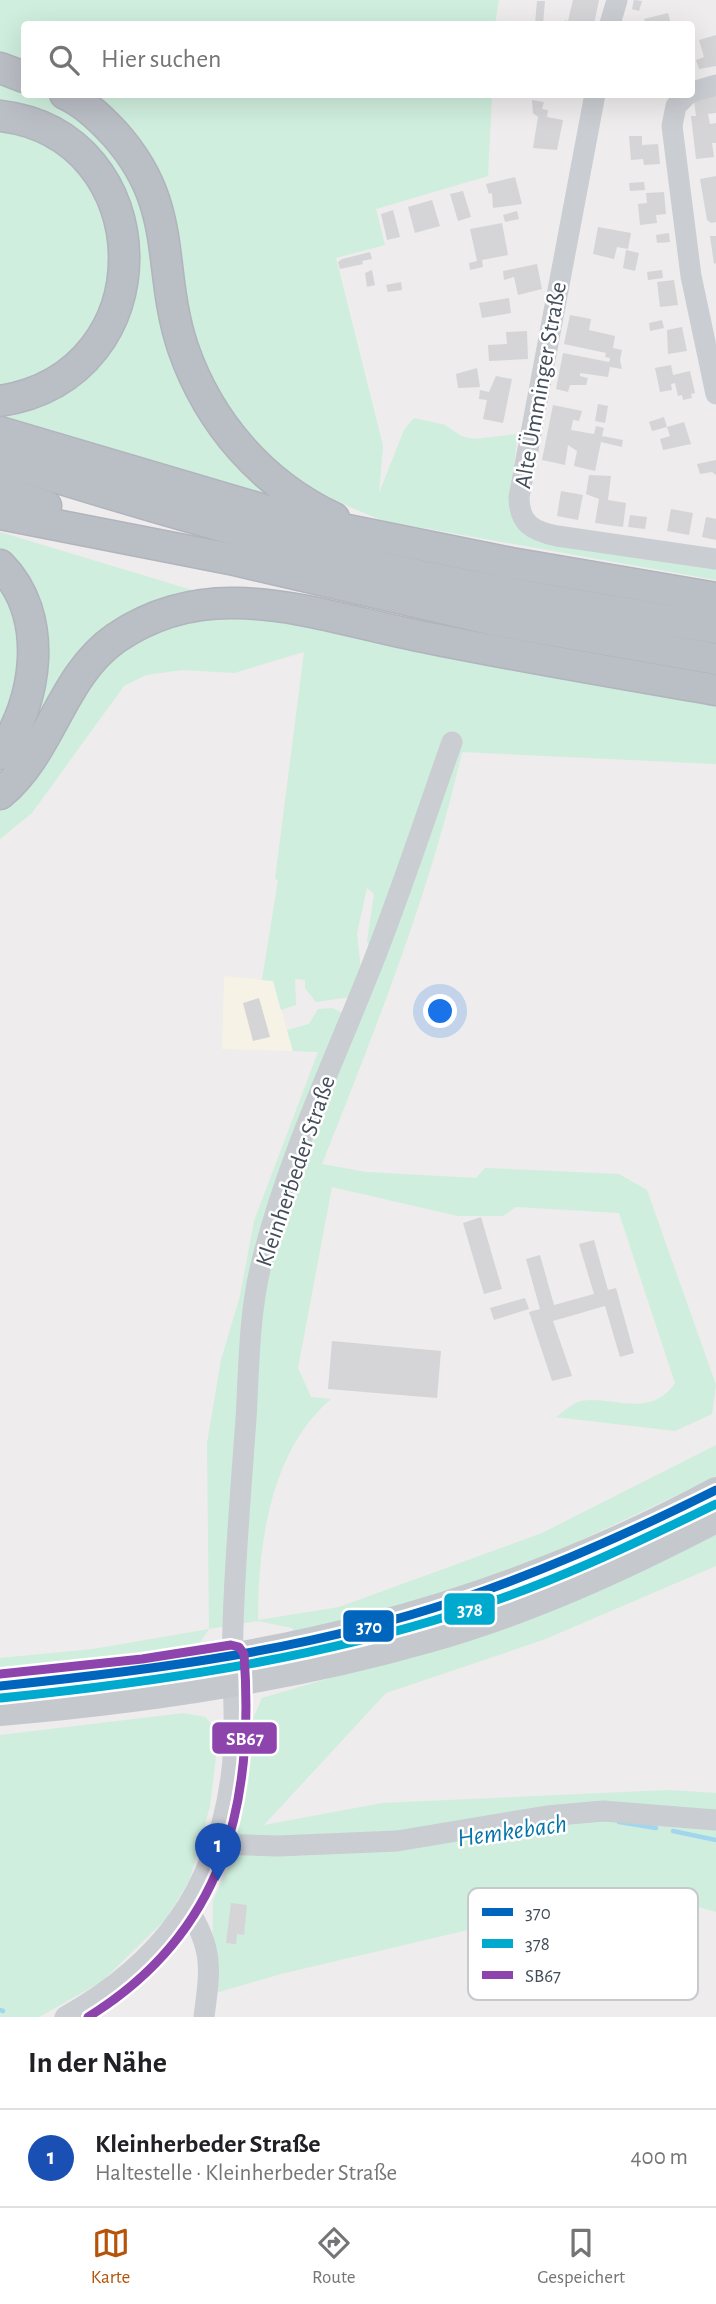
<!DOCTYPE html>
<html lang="de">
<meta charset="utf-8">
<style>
:root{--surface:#fff;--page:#f6f6f6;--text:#202124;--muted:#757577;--line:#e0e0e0;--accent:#b45309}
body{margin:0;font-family:"Alegreya Sans",sans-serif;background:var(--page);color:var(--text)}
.you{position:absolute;left:441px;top:1012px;width:24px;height:24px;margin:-18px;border:5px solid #fff;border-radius:50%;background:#1a73e8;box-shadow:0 0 0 10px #1a73e833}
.badge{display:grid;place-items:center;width:46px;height:46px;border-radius:50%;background:var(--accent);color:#fff;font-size:23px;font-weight:700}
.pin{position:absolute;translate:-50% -58px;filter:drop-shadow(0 2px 4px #0008)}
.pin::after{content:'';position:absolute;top:37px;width:24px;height:21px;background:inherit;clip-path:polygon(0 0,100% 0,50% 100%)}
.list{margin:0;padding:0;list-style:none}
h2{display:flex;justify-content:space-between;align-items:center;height:91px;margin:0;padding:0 28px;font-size:30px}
h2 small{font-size:23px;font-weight:400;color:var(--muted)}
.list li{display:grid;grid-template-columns:46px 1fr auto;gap:21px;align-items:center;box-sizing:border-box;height:98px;padding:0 28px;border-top:2px solid var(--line)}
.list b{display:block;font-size:26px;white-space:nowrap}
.list p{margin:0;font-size:23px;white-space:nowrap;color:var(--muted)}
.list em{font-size:23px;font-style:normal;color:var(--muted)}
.icon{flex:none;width:38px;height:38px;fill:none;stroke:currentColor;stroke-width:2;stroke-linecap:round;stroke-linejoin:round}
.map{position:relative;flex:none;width:716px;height:2017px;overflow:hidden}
.search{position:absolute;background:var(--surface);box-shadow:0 7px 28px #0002;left:21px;right:21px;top:21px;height:77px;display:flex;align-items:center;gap:18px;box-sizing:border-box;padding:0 24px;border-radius:7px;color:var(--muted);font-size:26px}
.sheet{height:189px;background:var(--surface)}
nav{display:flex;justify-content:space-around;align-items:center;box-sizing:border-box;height:98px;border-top:2px solid var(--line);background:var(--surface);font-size:19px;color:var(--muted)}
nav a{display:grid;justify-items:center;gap:4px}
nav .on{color:var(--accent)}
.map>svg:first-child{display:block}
.commercial{fill:#f6f2e6}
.green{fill:#cfeede}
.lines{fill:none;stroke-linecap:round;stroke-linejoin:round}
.stream{stroke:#a2d6ee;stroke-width:4.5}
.building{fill:#d5d4d7}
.highway-casing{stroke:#b1b4bc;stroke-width:33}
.minor{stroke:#cacdd1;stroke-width:21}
.major{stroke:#c5c8cd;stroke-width:26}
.highway{stroke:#babec5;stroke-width:30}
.bus-1-casing{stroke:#fff;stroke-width:14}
.bus-2-casing{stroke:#fff;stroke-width:14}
.bus-3-casing{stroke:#fff;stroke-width:14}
.bus-1{stroke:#0065bd;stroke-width:9}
.bus-2{stroke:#00a9ce;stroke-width:9}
.bus-3{stroke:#8e44ad;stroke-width:9}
.labels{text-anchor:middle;stroke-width:5;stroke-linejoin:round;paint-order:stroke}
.street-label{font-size:24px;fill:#434d59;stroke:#fff}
.water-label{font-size:26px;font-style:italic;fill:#0675aa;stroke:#fff}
.key{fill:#fff;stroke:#c7cacd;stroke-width:2}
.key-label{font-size:19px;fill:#434d59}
.line-badge{stroke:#fff;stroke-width:2.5}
.badge-label{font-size:19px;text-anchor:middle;font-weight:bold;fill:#fff}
</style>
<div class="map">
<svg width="716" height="2017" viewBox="0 0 716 2017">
<rect width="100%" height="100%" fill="#eeecec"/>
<!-- commercial -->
<path class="commercial" d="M224,976L273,981L293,1051L222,1049Z"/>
<!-- green -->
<g class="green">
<path d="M0,0H499L495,24H24V65L0,55Z"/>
<path d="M0,74L24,84V94L49,95L75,106L135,170L167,311L285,504L0,420V410L104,347L116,194L0,109Z"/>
<path d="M87,95H492L488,176L376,209L385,245L336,258L383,446L379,493L404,430L414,418L445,425L461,436L474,439L516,434C520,471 493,505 527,534L716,566V580L384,521C272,478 212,426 185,306C178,273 183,238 170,206C165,194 153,182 145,171C126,146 107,120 87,95Z"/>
<path d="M0,130C29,138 59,147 79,171C125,228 121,309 66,357C59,363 53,370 45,374C31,381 15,385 0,390Z"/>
<path d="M0,532L212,596L149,609L0,782V762L38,689L0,553Z"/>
<path d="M0,589C29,630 22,685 0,727Z"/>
<path d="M216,613L272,615L395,643L716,699V764L462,752C430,893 375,1030 322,1164L366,1172L476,1178L485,1168L619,1174L647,1190L716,1385L712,1414L675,1431L556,1417C563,1412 573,1403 581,1401C609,1395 651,1420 675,1383L619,1213L516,1207L503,1216H458L332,1187L298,1368L311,1397L331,1399C270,1451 258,1545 258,1620L339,1607L542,1533L716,1445V1477L536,1561L432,1598L294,1635L292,1628L258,1621L209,1629L190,1657L0,1676V1658L93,1649L209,1629L207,1443L221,1360L240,1296L254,1221L318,1052L293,1051L287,1030L309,1024L318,1009L332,1008L343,1013L265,1216L254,1260L268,1265L314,1128L369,998L383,947L369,946L367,941L374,894L367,888L357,933L361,970L350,997L316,1002L305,988V980L295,979L296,1005L281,1010L273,981L262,980L278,880L275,879L304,652L234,673L183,670L146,675L124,686L32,813L0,839V805C45,770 58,728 87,683C115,639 166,618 216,613Z"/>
<path d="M716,1529V1566L543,1640L386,1693L264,1825L382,1803L668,1790L716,1793V1912L637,1890L281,1974L212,1994L213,1900L234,1856L260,1850L414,1836L235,1837L248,1773L250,1726L262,1698L466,1638Z"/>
<path d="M184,1713L205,1717L219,1732L210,1806L190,1879L166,1919L101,1982L39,2017H0V1735Z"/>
</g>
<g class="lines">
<!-- stream -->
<g class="stream">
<path d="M619,1822L656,1828"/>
<path d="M673,1831L716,1840"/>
<path d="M0,2010L3,2011"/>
</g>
</g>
<!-- building -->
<g class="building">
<path d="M573,0H599L594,24H564L565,20L568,21Z"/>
<path d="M634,0L642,1L639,11L632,9Z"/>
<path d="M537,1H545L543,24H535Z"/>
<path d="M668,13L671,24H646L644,19Z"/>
<path d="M716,35V66L699,69L696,60L704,57L699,40Z"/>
<path d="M716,95V113L708,114L710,124L716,123V143H712L714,157L696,159L691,116H696L694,101Z"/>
<path d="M532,100L544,102L542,109L548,110L547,117L563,120L557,150L533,148L538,117L533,113Z"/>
<path d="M629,136H642V145L658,144L660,164L644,165L643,159L631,160Z"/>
<path d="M716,176V222L711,223L707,220L700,179Z"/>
<path d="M515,177L522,204L493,208L492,193L489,194L486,184Z"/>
<path d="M644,182L645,190L630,191L629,183Z"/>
<path d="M463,191L471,217L458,221L450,194Z"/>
<path d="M664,192L666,214L656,215L657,223L640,225L638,204L647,203L646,193Z"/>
<path d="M432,200L440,226L415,233L408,207Z"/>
<path d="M393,210L400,237L387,240L381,214Z"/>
<path d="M517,211L519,219L505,222L503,215Z"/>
<path d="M502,223L508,255L482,260L483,267L470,270L469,263L477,261L470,229Z"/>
<path d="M598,227L631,233L628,249L617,247L614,259L593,254Z"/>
<path d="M669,233L670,242L657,243L656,235Z"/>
<path d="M710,236H716V263L714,264Z"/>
<path d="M626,250L639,253L635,271L623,268Z"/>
<path d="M370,252L372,259L362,261L363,264L340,269L338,262L342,259Z"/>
<path d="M537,264L542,289L518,295L514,277L504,280L503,271Z"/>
<path d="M372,270L375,285L367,287L365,273Z"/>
<path d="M662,270L663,278L648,280L647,272Z"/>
<path d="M674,280L678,305L660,307L657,282Z"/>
<path d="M401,282L402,290L388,292L386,285Z"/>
<path d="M509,298L511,313L482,318L479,303Z"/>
<path d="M570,315L591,319L589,330L615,336L613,348L622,350L620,360L622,369L610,367L608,377L580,373V376L588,378L586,385H570L568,392L556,389L563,353L609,362L610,358L605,357L606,353L564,344Z"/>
<path d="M662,320L664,328L650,331L649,323Z"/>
<path d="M682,327L687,351L668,354L667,330Z"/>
<path d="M527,331L528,359L489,361L488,345L507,344L506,332Z"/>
<path d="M671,365L673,375L690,371L695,393L691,394L692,398L683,400L682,395L678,396L675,383L671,384L672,390L660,392L655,368Z"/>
<path d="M477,368L480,387L458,388L456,374Z"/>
<path d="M496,376L512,379L503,423L483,419L487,400L479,399L480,390L489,392Z"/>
<path d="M598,404L608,406L605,423L595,421Z"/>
<path d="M553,405L582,411L579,421L573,420L571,430L594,434L596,426L604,428L602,436L623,440L622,447L601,442L595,471L574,466L577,451L568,445L565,465L542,460Z"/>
<path d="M664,417L667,427L652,431L649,422Z"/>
<path d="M684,422L691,444L663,450L660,439L670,436L667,427Z"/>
<path d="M716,460V475L712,472L700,474L697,464Z"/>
<path d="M589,475L611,476L608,500L626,503L623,527L595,523L599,499L586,494Z"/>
<path d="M561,491L583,495L578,520L557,516Z"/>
<path d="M671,509L693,513L689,535L667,531Z"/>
<path d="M630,515L647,517L645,529L628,527Z"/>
<path d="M706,517L716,519V540L702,537Z"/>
<path d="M259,998L270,1037L253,1041L243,1003Z"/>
<path d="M481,1217L502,1289L484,1294L463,1223Z"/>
<path d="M594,1240L608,1290L616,1288L634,1353L620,1357L605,1306L553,1321L572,1376L552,1381L529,1312L540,1309L526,1259L540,1255L554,1305L594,1294L579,1244Z"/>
<path d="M525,1298L529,1309L494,1320L490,1308Z"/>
<path d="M332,1341L441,1351L437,1398L328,1389Z"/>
<path d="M231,1903L247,1905L244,1935L237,1934L236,1944L226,1943Z"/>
</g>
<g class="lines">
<!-- highway casing -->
<g class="highway-casing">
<g id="highway">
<path d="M0,68L24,77"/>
<path d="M65,94C84,102 102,120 115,134C180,207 156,267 183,348C209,423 262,484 334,518"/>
<path d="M0,116C162,135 169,375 0,401"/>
<path d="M0,432L298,520L511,563L716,598"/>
<path d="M0,460C115,496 230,530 346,559C468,588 592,608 716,628"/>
<path d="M0,491L46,506"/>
<path d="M0,514L230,559L498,621L716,659"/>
<path d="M0,565C50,615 38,702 0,754"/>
<path d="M0,794C52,751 60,677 116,638C151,614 193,602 236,603C300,604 361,625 424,637C521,657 618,673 716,690"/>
</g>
</g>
<!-- minor -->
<g class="minor">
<path d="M610,24L617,0"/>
<path d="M692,92L716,85"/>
<path d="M595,94L519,497C519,524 533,531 557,536L716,559"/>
<path d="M688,94L676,106L672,126L691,276L716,394"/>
<path d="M218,1844L278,1846L397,1841L547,1816L603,1811L716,1820"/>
<path d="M188,1909C214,1950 210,1970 204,2017"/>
<path d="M65,2017C163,1962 215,1890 231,1778C238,1728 231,1676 233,1626C235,1557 241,1488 246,1419C249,1367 249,1311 262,1261C287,1160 332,1066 370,970C400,895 425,818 452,742"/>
</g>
<!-- major -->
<g class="major">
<path d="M0,1686C261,1663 483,1615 716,1490"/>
<path d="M0,1713C144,1701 288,1680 428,1640C528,1612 624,1568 716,1520"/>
</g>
<!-- highway -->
<use href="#highway" class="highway"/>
<!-- bus-1 casing -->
<g class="bus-1-casing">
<path id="bus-1" d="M0,1686C154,1670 310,1650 458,1600C547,1570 632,1532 716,1490"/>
</g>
<!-- bus-2 casing -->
<g class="bus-2-casing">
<path id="bus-2" d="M1,1698C156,1682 309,1660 458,1613C548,1585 632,1545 716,1504"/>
</g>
<!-- bus-3 casing -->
<g class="bus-3-casing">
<path id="bus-3" d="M0,1674L142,1659L231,1645L239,1647L244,1654C255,1805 224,1933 88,2017"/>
</g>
<!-- bus-1 -->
<use href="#bus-1" class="bus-1"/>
<!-- bus-2 -->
<use href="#bus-2" class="bus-2"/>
<!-- bus-3 -->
<use href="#bus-3" class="bus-3"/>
</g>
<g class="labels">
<!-- street labels -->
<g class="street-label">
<text transform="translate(540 385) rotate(-80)" y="8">Alte Ümminger Straße</text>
<text transform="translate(295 1171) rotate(-71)" y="8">Kleinherbeder Straße</text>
</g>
<!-- water labels -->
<g class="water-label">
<text transform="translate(512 1830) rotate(-8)" y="9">Hemkebach</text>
</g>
</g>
<!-- legend -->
<rect x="468" y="1888" width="230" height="112" rx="10" class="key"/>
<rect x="482" y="1908" width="31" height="8" fill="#0065bd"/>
<rect x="482" y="1939" width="31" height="9" fill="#00a9ce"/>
<rect x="482" y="1971" width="31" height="8" fill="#8e44ad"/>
<g class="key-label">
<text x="525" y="1919">370</text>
<text x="525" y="1950">378</text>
<text x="525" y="1982">SB67</text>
</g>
<g class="line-badge">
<rect x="443" y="1592" width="53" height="34" rx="7" fill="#00a9ce"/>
<rect x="342" y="1609" width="53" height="34" rx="7" fill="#0065bd"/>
<rect x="211" y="1721" width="67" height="34" rx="7" fill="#8e44ad"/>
</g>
<g class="badge-label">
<text x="470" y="1616">378</text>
<text x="369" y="1633">370</text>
<text x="245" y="1745">SB67</text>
</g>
</svg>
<div class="you"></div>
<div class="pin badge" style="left:218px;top:1881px;background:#1a4fb4">1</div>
<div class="search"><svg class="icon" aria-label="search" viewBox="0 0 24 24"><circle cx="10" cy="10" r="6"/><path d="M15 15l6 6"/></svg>Hier suchen</div>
</div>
<section class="sheet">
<h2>In der Nähe<small></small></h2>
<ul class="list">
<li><span class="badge" style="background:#1a4fb4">1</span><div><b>Kleinherbeder Straße</b><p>Haltestelle · Kleinherbeder Straße</p></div><em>400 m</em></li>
</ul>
</section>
<nav>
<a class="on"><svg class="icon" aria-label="map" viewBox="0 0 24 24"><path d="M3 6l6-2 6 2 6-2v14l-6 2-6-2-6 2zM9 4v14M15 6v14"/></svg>Karte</a>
<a><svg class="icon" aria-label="directions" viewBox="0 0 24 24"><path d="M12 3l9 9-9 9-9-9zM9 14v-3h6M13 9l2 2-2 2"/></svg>Route</a>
<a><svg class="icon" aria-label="saved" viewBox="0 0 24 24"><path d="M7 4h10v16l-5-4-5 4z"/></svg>Gespeichert</a>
</nav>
